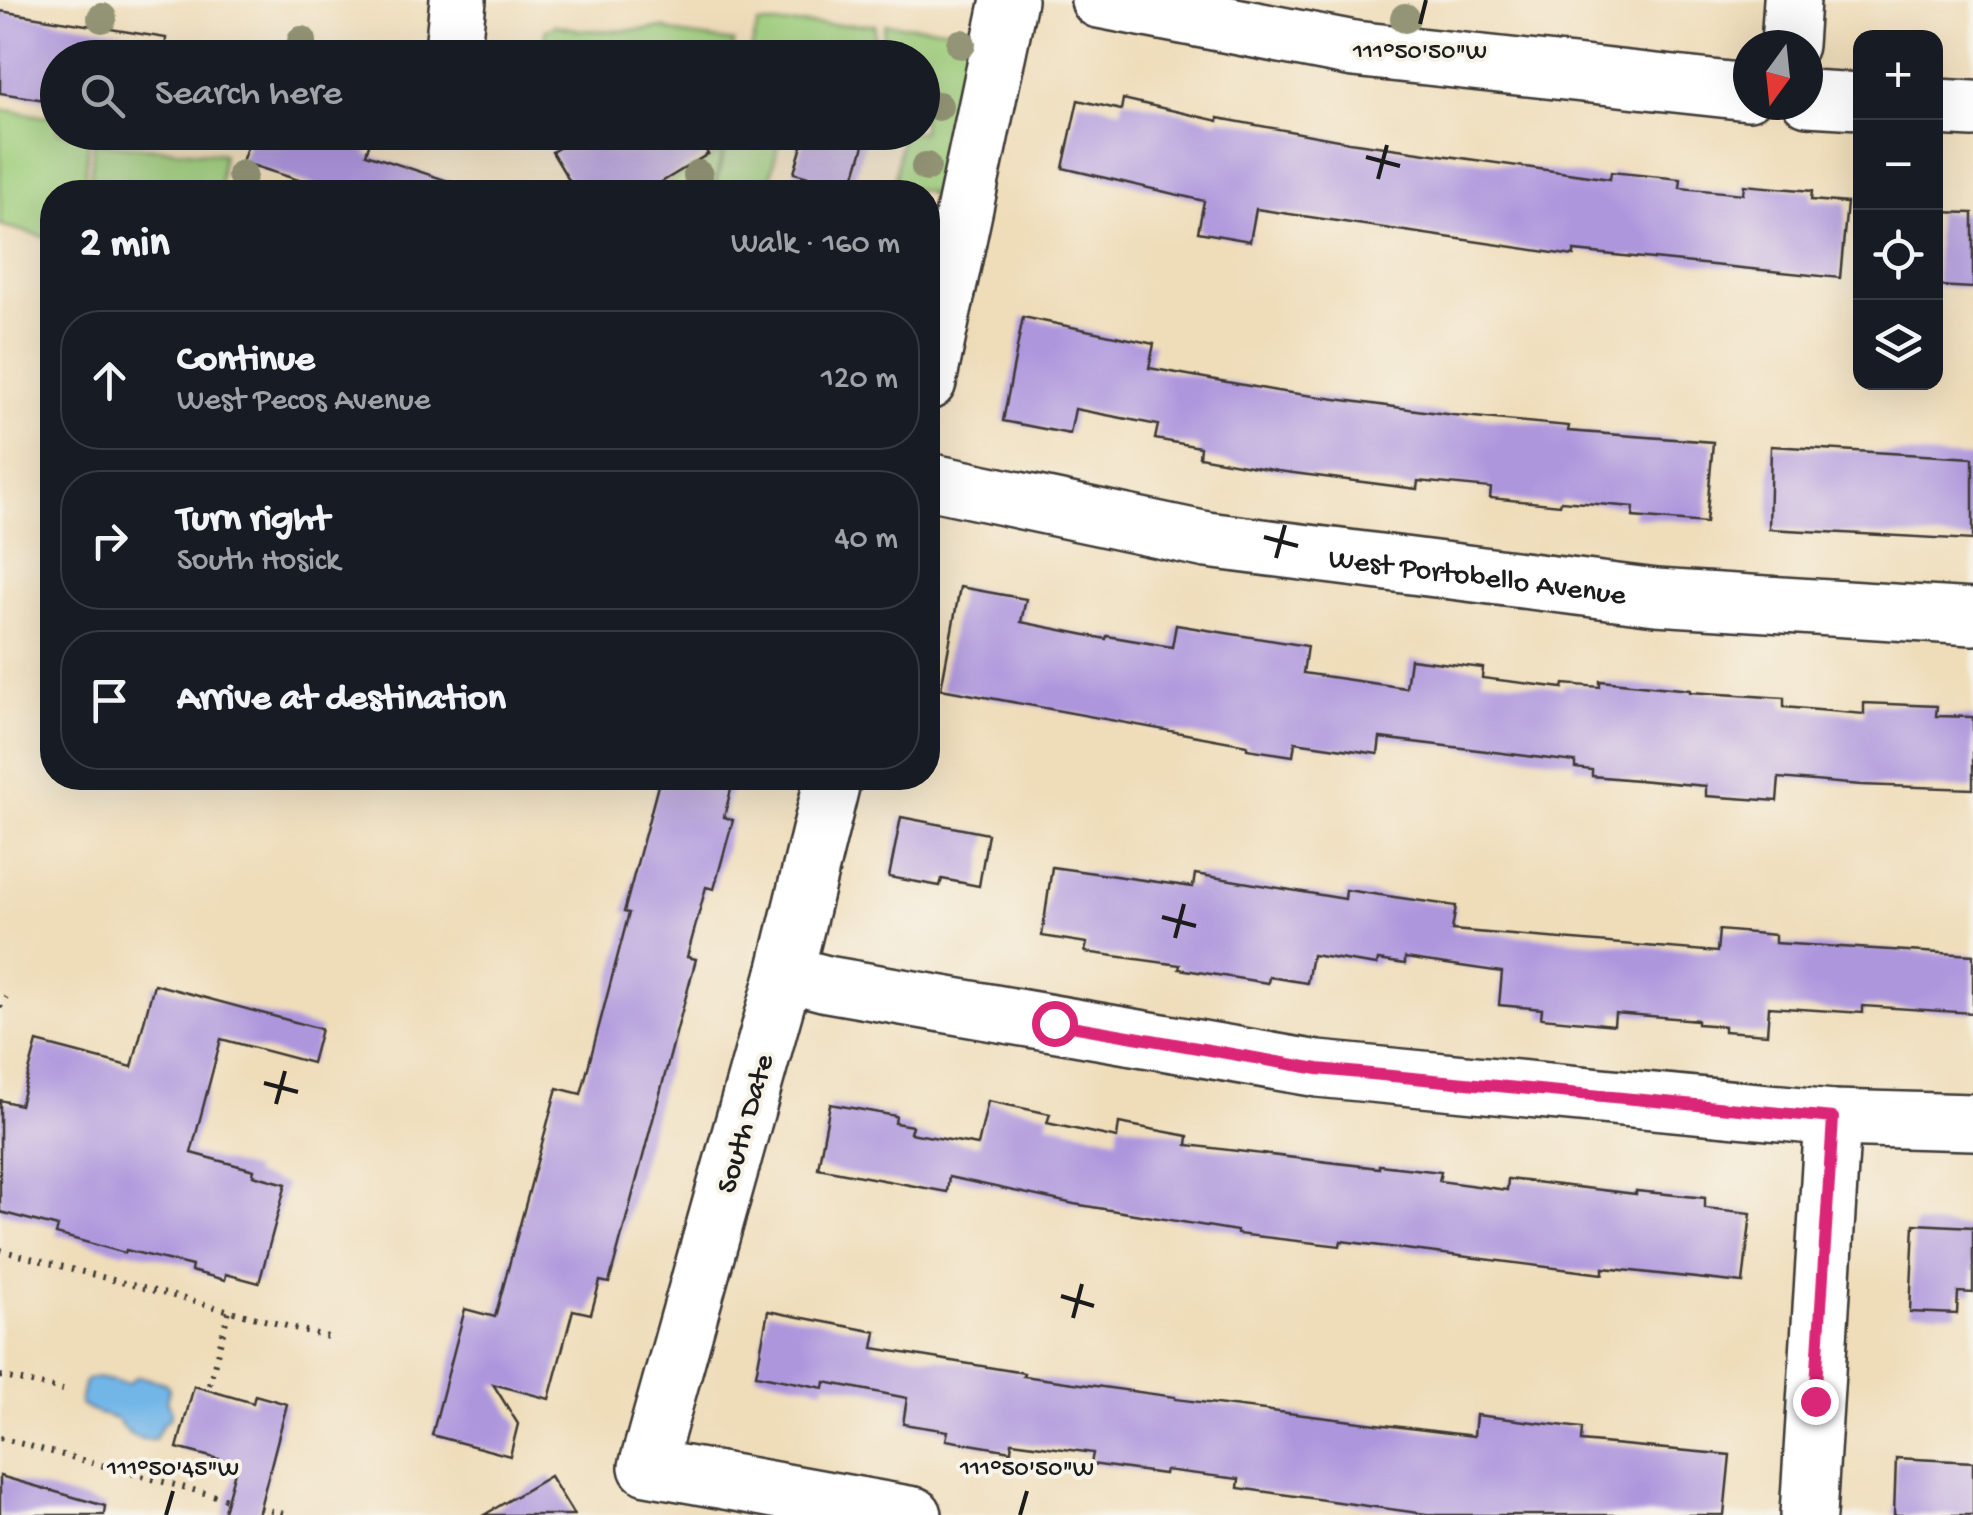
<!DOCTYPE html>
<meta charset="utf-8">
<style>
:root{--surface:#171b24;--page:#20242c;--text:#f1f3f6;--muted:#9ea1a6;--line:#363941}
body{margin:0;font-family:"Gochi Hand",sans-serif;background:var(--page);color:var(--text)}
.controls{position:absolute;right:30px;top:30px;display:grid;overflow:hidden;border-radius:20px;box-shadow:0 10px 40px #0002}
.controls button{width:90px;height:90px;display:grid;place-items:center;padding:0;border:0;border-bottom:2px solid var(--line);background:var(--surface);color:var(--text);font:50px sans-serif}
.compass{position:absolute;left:1733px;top:30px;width:90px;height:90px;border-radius:50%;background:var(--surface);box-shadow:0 10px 40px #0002;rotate:195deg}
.stop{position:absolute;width:30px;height:30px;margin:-22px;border:8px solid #db2777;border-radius:50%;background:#fff}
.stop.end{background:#db2777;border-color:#fff;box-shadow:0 2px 10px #0008}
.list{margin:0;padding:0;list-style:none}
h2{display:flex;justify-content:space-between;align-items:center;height:130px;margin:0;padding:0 40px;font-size:42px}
h2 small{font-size:32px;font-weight:400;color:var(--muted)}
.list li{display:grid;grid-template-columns:65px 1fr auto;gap:30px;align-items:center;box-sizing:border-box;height:140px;margin:0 20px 20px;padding:0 20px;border:2px solid var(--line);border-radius:40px}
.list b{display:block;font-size:38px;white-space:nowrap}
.list p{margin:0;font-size:32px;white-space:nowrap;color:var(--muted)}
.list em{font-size:32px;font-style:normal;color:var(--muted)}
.icon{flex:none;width:55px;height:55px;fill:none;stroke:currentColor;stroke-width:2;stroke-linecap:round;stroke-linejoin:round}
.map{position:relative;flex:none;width:1973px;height:1515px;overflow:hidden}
.search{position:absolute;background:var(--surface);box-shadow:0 10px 40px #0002;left:40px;top:40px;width:900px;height:110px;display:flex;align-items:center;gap:25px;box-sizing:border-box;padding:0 35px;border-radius:55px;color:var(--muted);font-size:38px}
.panel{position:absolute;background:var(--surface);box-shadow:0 10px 40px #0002;left:40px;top:180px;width:900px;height:610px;border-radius:40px}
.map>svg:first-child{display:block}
.green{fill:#9fce7d;stroke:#5e754c;stroke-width:2.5}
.water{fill:#72b6e8;stroke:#476982;stroke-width:2.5}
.building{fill:#ae96dd}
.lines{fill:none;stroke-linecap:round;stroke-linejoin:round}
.minor-casing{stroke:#3c3934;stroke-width:60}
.path{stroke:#3c3934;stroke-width:6;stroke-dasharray:2.5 8;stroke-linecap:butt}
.minor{stroke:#fff;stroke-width:55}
.tree{fill:#949576}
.route{stroke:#db2777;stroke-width:12}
.ticks{fill:none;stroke:#1c1c1c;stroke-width:4}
.labels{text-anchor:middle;stroke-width:8;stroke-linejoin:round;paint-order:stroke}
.street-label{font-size:30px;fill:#1c1c1c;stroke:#f7f3e8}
.ticks-label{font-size:25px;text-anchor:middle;fill:#1c1c1c;stroke:#f7f3e8;stroke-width:8;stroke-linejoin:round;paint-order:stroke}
</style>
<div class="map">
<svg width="1973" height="1515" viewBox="0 0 1973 1515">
<rect width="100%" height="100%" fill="#f7f3e8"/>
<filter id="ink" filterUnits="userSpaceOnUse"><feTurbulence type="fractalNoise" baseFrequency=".01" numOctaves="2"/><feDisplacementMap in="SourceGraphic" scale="20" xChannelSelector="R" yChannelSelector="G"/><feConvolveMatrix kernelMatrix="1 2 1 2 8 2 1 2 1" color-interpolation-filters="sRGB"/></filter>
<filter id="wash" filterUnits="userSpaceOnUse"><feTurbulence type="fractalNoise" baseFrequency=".0048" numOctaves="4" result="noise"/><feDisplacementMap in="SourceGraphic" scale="40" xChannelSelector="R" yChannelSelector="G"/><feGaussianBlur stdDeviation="2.25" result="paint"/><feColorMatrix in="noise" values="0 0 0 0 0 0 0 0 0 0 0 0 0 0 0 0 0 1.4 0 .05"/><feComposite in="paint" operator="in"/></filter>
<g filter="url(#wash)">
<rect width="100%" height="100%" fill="#efddba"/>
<!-- green -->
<g class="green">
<path d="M758,24L875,25L873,57L855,54L853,58L749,57Z"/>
<path d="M885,24L972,30L937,197L928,195V192L894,186L902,133L922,132V58L878,57Z"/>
<path d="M555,25L580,30L621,31L663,28L683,35L734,42L731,57H667L653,51L643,57H540L547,48L545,31Z"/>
<path d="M53,105L57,106L58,132L90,133L83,192H52V239L0,225V109L47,117Z"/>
<path d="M727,133L712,192H667L663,185L713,157Z"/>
<path d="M729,133H781L767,192H714Z"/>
<path d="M94,143L223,154L219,192H89Z"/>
</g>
<!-- water -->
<path class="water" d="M142,1377L165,1383L169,1388L167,1401C173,1410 173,1419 163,1423L155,1439C139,1441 125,1435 118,1420C105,1414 89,1414 80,1403L84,1383L88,1379L97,1378L128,1384L136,1377Z"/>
<g id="blocks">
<!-- building -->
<g class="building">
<path d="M0,11L166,38L165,58H58V102L0,93Z"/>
<path d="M1123,99L1218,121V118L1349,142L1610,179L1611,172L1681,179L1680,188L1743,194L1744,185L1812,191L1811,200L1847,203L1840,278L1574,251V256L1256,209L1250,241L1198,232L1204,201L1063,168L1078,100L1121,110Z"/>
<path d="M252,132H373L366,154L464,186L463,192H336L242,162Z"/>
<path d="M585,132H695L708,154L645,192H576L552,152Z"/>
<path d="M806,132H868L851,189L794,173Z"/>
<path d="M1936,212L1973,213V288L1936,286Z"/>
<path d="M1023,317L1154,344L1149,368L1277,391L1453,415L1569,426L1568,431L1713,442L1706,523L1633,517L1634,507L1561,501L1560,505L1490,498L1491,488L1418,481L1417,489L1278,471L1199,457L1200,447L1155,439L1158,425L1075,409L1070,434L1003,421Z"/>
<path d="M1771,446L1973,458V540L1769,529Z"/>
<path d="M960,587L1026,599L1021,622L1106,639L1107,636L1172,647L1176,625L1307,646L1303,673L1406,688L1410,659L1483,668L1482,678L1563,688L1564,684L1600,687V681L1690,690V692L1784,698V707L1864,714V703L1937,706L1936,716L1973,717V789L1861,785L1779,778L1777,801L1706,796V786L1592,776V770L1575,768V762L1380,738L1378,754L1295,742L1293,756L1247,749V745L941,689Z"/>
<path d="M660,778H734L724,817L733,820L714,889L706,887L687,957L696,959L609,1283L600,1281L591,1314L573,1310L549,1399L493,1384L518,1424L510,1456L432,1435L465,1309L495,1317L557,1088L581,1094L629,913L624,912Z"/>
<path d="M901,817L988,834L979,886L942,879L940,886L889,877Z"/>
<path d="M1052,867L1193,887L1195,874L1345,899L1346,890L1456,906L1452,930L1717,952L1719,930L1775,935V943L1973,955V1013L1863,1006V1013L1769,1007L1767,1034L1724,1031V1026L1697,1024V1020L1615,1013L1614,1025L1541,1018L1542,1009L1499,1005L1502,972L1405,958V964L1378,960L1377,965L1312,955L1307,983L1269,977L1268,983L1179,969L1180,965L1085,952L1087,943L1042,936Z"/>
<path d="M154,984L321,1029L312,1063L221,1039L191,1153L254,1170L253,1175L286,1184L259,1283L226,1274L225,1280L191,1271L192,1266L126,1250L125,1253L56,1234L58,1227L0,1212V1100L20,1105L37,1042L132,1067Z"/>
<path d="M988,1101L1050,1114L1047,1123L1117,1138L1119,1123L1188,1136L1187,1145L1379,1168V1165L1441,1172L1439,1181L1507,1190L1508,1179L1636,1194V1191L1705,1198V1208L1751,1213L1743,1283L1603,1268V1274L1341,1241L1340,1246L1237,1234V1231L1074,1204L949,1177L947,1192L818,1168L830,1104L896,1116L895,1123L912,1126L910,1133L978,1145Z"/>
<path d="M1914,1224L1973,1227V1293L1958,1292L1957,1314L1910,1312Z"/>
<path d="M768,1311L876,1332L873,1348L1024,1373L1023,1376L1175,1397V1399L1474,1436L1476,1415L1582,1428L1581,1441L1730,1455L1724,1515H1433L1238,1488L1239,1479L1165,1470L1164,1474L1091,1464L1093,1453L1012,1442L1011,1451L946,1440L948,1431L903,1424L907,1398L825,1382L824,1388L756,1375Z"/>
<path d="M194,1386L253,1403L255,1395L287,1404L258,1515H223L237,1464L177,1448Z"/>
<path d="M1896,1458L1973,1462V1515H1894Z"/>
<path d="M0,1476L105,1506L104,1515H0Z"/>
<path d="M550,1476L574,1515H484Z"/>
</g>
</g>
</g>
<g filter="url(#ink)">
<use href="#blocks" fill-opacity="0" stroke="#3c3934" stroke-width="2.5"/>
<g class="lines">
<!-- minor casing -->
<g class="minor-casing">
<g id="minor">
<path d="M1099,0L1354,49L1748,92"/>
<path d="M1789,45L1792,0"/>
<path d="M453,49L458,0"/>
<path d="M1808,98L1860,101"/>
<path d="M1936,107L1973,109"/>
<path d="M928,382L1009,0"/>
<path id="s1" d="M928,481L1207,540L1656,597L1973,617"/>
<path d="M833,778L785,973L647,1467L914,1515"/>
<path d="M785,973L827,984L1318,1069L1833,1118L1973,1122"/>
<path d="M1808,1515L1833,1118"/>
</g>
</g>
<!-- path -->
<g class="path">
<path d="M0,1007L6,997"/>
<path d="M0,1250L332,1338"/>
<path d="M0,1376L63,1390"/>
<path d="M209,1385L229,1310"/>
<path d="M0,1438L227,1499"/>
<path d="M260,1508L284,1514"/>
</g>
<!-- minor -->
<use href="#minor" class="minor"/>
</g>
<!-- trees -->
<g class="tree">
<circle cx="102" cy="18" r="15"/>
<circle cx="1405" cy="18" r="15"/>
<circle cx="302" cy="41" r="15"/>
<circle cx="961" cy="44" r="15"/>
<circle cx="938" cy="106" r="15"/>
<circle cx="926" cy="167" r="15"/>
<circle cx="242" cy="175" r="15"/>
<circle cx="698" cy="175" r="15"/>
</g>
</g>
<g class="lines" filter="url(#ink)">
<!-- route -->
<path class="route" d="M1054,1023L1318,1069L1833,1118L1815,1401"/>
</g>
<!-- ticks -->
<path class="ticks" d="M1420,24L1426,0M1366,157L1400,166M1378,179L1387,145M1264,537L1298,546M1276,558L1285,525M1162,917L1196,926M1175,938L1184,904M264,1083L298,1092M276,1104L285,1071M1061,1296L1094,1306M1073,1318L1082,1284M166,1515L173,1491M1020,1515L1027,1491"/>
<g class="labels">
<!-- street labels -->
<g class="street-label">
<text dy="10" stroke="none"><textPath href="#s1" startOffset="558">West Portobello Avenue</textPath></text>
<text transform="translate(743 1123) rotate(-74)" y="10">South Date</text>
</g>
</g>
<g class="ticks-label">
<text x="1420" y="58">111°50'50"W</text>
<text x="173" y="1475">111°50'45"W</text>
<text x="1027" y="1475">111°50'50"W</text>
</g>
</svg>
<div class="controls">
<button>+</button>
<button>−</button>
<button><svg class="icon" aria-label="locate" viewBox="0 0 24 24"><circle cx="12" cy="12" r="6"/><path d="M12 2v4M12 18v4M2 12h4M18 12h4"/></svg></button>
<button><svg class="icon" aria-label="layers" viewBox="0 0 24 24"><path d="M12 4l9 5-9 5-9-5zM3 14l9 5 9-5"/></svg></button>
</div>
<svg class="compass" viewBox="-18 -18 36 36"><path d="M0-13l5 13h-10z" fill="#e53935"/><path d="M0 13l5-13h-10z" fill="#9ea1a6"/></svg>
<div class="stop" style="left:1054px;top:1023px"></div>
<div class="stop end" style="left:1815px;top:1401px"></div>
<div class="search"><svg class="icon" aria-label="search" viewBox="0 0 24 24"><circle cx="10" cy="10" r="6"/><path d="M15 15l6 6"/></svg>Search here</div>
<section class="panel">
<h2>2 min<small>Walk · 160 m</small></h2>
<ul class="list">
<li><svg class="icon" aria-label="ahead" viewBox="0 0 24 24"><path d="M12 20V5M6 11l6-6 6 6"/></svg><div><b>Continue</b><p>West Pecos Avenue</p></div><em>120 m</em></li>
<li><svg class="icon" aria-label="right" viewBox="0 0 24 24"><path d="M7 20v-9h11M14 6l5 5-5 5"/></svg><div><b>Turn right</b><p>South Hosick</p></div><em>40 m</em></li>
<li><svg class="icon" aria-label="arrive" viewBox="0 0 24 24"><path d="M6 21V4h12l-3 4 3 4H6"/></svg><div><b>Arrive at destination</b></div></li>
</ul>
</section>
</div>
